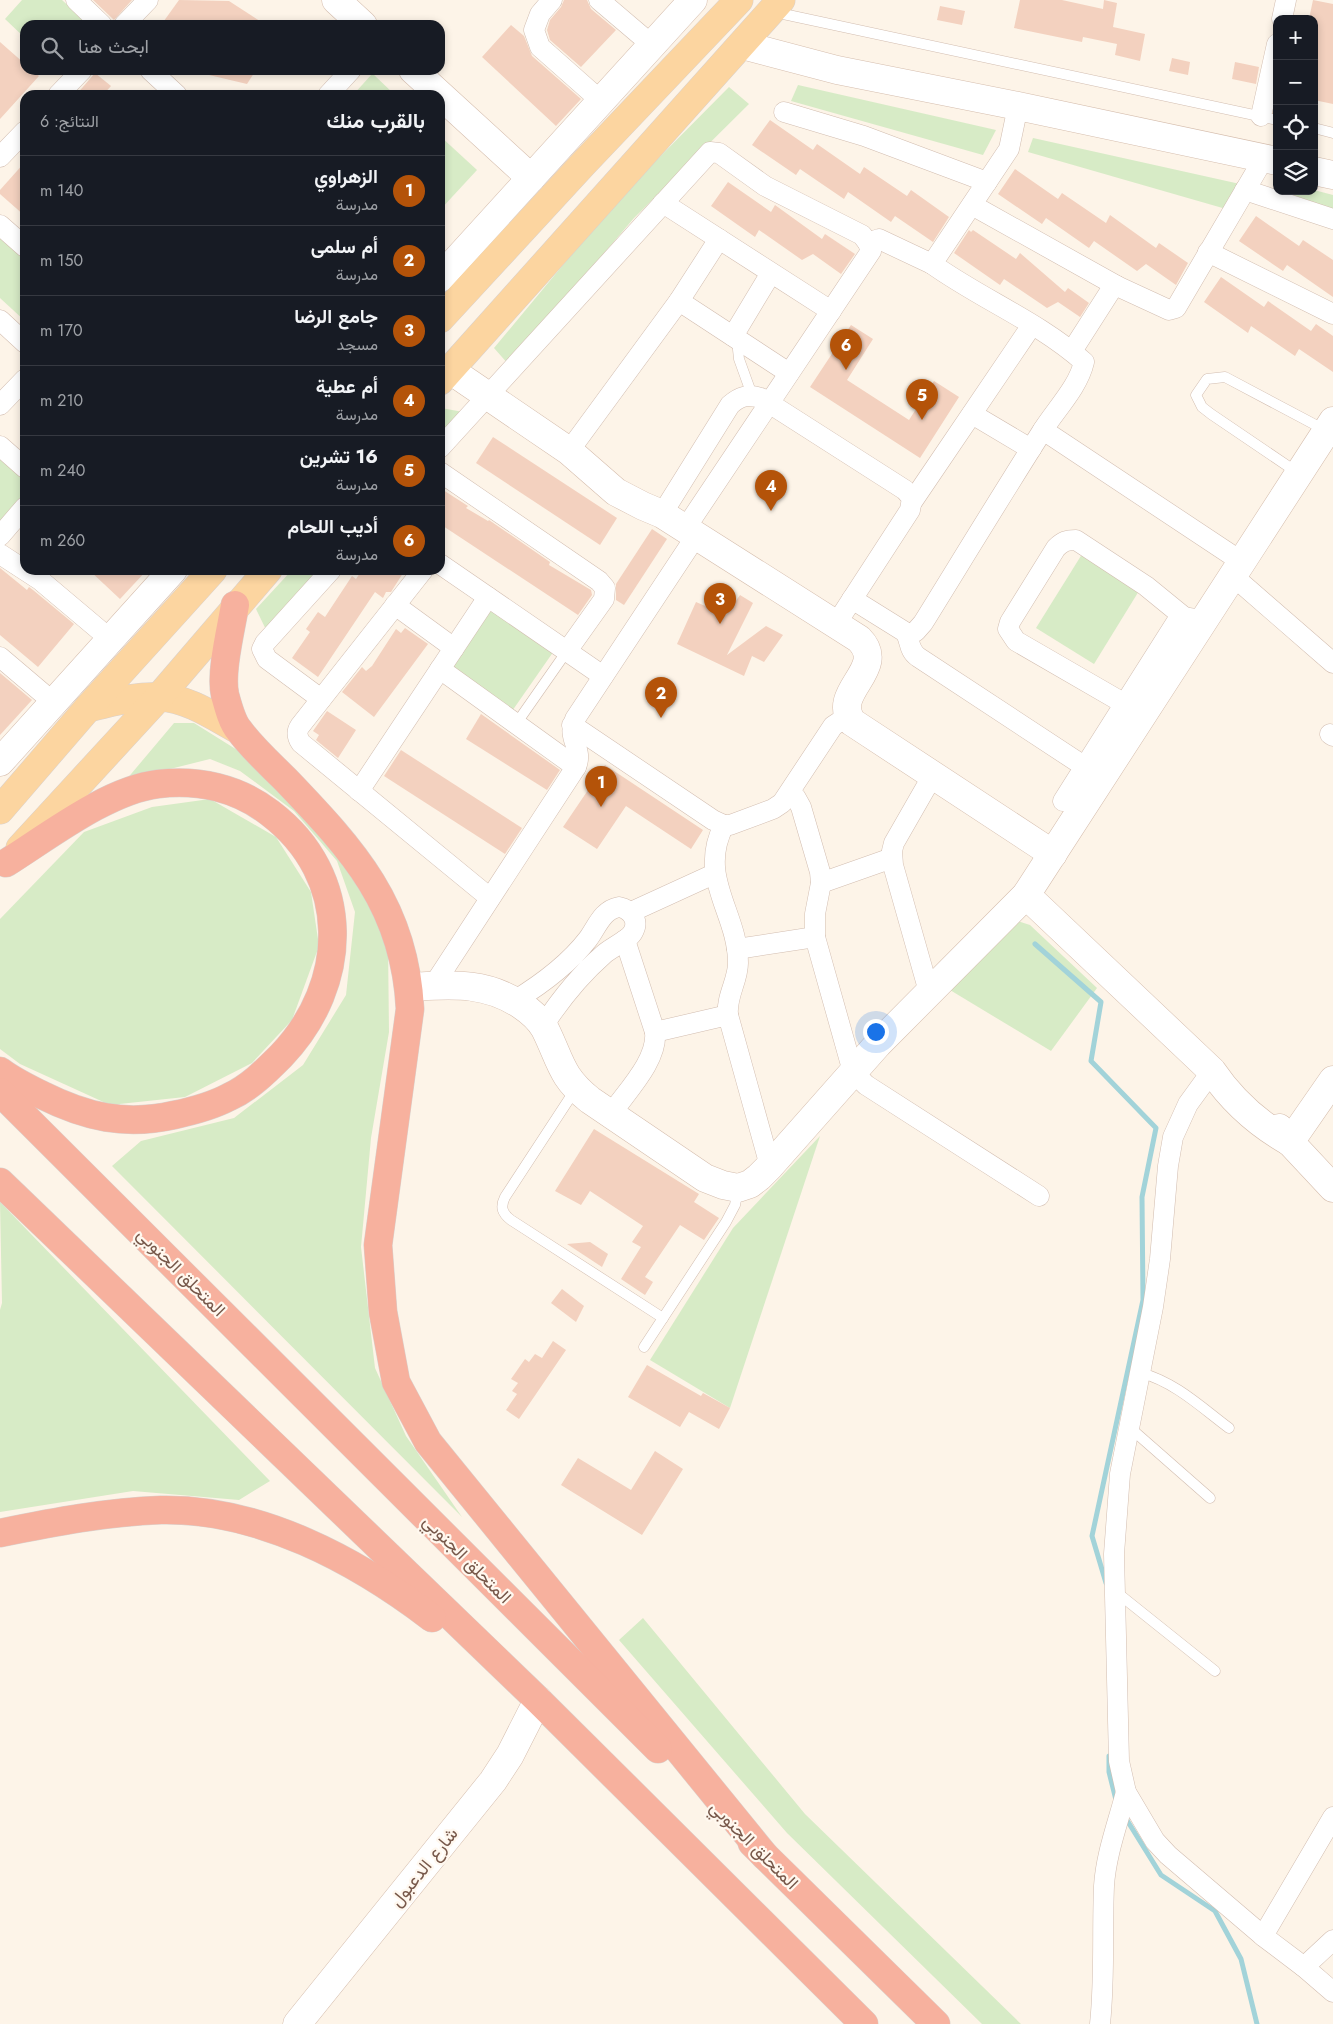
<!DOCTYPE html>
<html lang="ar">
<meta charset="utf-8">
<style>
:root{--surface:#171b24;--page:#20242c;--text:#f1f3f6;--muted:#9ea1a6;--line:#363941;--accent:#b45309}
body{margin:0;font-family:Jost,Vazirmatn,sans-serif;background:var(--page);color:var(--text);direction:rtl}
.controls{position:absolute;right:15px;top:15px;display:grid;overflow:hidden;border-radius:10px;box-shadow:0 2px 8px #0003}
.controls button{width:45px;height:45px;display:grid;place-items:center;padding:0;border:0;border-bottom:1px solid var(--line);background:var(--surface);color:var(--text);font:25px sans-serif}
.you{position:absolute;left:875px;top:1031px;width:18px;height:18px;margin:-12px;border:4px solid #fff;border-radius:50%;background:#1a73e8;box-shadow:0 0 0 8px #1a73e833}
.badge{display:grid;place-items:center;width:32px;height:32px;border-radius:50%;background:var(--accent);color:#fff;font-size:16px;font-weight:700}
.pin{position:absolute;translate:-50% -41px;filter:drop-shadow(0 1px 2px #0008)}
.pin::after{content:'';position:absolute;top:26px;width:18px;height:15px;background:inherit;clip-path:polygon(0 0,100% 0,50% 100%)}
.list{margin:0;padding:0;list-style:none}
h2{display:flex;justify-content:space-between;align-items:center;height:65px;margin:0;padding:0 20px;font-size:21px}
h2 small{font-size:16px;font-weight:400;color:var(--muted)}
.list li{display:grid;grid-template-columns:32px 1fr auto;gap:15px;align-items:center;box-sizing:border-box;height:70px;padding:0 20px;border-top:1px solid var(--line)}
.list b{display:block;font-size:19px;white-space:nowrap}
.list p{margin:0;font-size:16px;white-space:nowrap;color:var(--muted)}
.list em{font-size:16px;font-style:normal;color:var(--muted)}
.icon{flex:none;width:28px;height:28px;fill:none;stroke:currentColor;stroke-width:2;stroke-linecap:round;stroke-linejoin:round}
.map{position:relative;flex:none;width:1333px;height:2024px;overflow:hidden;direction:ltr}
.search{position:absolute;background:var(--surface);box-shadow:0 2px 8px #0003;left:20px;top:20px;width:425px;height:55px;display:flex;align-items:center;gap:12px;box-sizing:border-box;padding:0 18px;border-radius:15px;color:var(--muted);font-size:19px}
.panel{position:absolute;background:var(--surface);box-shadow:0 2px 8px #0003;left:20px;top:90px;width:425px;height:485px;border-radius:15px;direction:rtl}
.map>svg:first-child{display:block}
.green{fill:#d7ebc6}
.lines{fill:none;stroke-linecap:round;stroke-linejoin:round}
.stream{stroke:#a2d3d9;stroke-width:5}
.building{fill:#f3d1bf}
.lane-casing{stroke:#d2bdb0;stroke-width:11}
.street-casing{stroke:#d2bdb0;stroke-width:21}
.secondary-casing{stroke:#d5bdad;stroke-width:29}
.primary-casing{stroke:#d9d1cd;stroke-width:29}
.highway-casing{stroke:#d9d1cd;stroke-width:29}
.lane{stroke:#fff;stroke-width:10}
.street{stroke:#fff;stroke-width:20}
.secondary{stroke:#fff;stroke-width:28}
.primary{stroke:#fcd5a0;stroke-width:28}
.highway{stroke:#f7b19e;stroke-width:28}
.labels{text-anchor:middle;stroke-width:4.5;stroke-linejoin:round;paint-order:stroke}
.street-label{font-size:18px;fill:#78594b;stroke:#fff8ef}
</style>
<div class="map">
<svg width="1333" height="2024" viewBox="0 0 1333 2024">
<rect width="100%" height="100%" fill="#fdf4e8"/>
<!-- green -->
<g class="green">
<path d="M22,0H62L87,23L86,25H25V38L5,19Z"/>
<path d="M372,74H373L395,95H353Z"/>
<path d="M798,85L996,130L983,155L791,101Z"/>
<path d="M729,87L749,104L634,218L509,365L494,348L617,200Z"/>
<path d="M440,136L477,170L440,210Z"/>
<path d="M1033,138L1240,184L1226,209L1028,152Z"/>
<path d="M1314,190L1333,195V210L1293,199L1294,191Z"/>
<path d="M0,230L25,253V321L0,298Z"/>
<path d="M441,408L469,413L440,446V409Z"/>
<path d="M0,453L25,475V493L0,521Z"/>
<path d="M1084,551L1142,586L1094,664L1036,628Z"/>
<path d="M292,570H332L271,640L256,609Z"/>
<path d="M493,603L556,648L510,714L446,670Z"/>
<path d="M174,723H194L250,758L333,841L359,882L388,943L389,1032L371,1138L361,1247L375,1368L406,1436L462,1517L112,1166L141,1141L234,1118L303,1065L346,995L355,912L337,861L294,811L240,771L210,759L126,780Z"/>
<path d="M210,799L276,837L311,892L319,946L292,1020L252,1063L185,1097L110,1105L20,1064L0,1049V919L84,832L152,807Z"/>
<path d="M1005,917L1030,925L1097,988L1051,1051L950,990Z"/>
<path d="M820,1136L730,1408L650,1360L733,1228Z"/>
<path d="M0,1202L270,1481L239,1500L133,1491L0,1512V1310L2,1303Z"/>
<path d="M643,1618L805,1814L1021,2024H982L787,1833L619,1640Z"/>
</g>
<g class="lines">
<!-- stream -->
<g class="stream">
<path d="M1035,944L1101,1002L1091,1061L1156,1128L1142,1197L1143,1300L1092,1536L1106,1583"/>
<path d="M1109,1756V1772L1117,1804"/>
<path d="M1125,1817L1161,1875L1215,1911L1241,1959L1257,2024"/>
</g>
</g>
<!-- building -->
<g class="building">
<path d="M93,0H132L114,20Z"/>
<path d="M179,0L229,1L266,25H161Z"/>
<path d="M564,0H587L591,9L616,30L581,67L550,40L547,30L550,20L561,7Z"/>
<path d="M1020,0H1062L1103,9L1104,0L1117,3L1113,27L1145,34L1140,61L1115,55L1117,44L1083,37L1082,42L1014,28Z"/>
<path d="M1313,0L1333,4V104L1314,100V19H1309Z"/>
<path d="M940,6L965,11L962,25L937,20Z"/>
<path d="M511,25L524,36L532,56L581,99L556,126L482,57Z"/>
<path d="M0,42L25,64V70H32L39,76L0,119Z"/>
<path d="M1172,58L1190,62L1188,75L1169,71Z"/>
<path d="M1235,62L1259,67L1256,84L1232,79Z"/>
<path d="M210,70H256L247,84L209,75Z"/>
<path d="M95,73L111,86L103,95H76Z"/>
<path d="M770,120L813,150L817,144L860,174L864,167L907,196L911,190L949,217L933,242L895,216L891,222L848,192L844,199L800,169L796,175L752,145Z"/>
<path d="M25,162V216L0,194V190Z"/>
<path d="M1015,169L1058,199L1062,193L1106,223L1110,215L1156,248L1159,243L1188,263L1176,285L1146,264L1137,271L1094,241L1089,248L1046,218L1042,224L998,194Z"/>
<path d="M728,182L771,212L775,205L822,239L825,234L855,254L841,274L813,254L802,260L759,230L755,237L711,206Z"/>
<path d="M1256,216L1299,246L1303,240L1333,260V297L1287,265L1283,271L1239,241Z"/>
<path d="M969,230L971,232L973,230L1016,259L1020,253L1065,292L1068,288L1089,303L1080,317L1058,302L1047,308L1004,279L1000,285L954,253Z"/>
<path d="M1221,277L1264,307L1268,301L1311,331L1316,324L1333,336V372L1299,349L1295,356L1251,326L1248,333L1204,302Z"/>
<path d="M851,325L873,339L847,380L909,420L934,381L959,397L920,458L810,387Z"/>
<path d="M493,437L617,518L600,545L476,463Z"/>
<path d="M440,488L468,506L466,508L488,521L489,520L550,562L549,565L591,590L592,595L578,615L440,524Z"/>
<path d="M652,529L667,539L624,605L616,600V584Z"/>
<path d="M0,568L27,590L29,587L33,590L74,624L38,667L0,635Z"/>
<path d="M89,570H147L120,599Z"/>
<path d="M362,570H405L391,592H386L383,598L375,592L318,677L292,658L310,632L306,629L318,612L325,617L352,576L356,579Z"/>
<path d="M740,595L753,603L727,655L766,626L783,635L764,662L752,656L744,676L677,644L696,602L726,615Z"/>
<path d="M405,628L428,644L374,717L342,692L362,667L366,671L372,666L396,629L401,633Z"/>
<path d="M0,673L32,700L0,735Z"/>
<path d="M327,711L356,730L338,758L316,740L319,735L313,731Z"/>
<path d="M481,714L560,770L547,790L466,739Z"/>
<path d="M401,750L522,828L505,854L384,776Z"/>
<path d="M605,765L703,830L691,849L626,806L597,849L563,827Z"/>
<path d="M594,1129L699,1194L694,1202L719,1218L704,1240L680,1225L645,1277L653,1282L645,1295L621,1279L641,1247L632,1242L643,1226L590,1191L581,1205L555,1191Z"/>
<path d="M590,1242L608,1254L602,1267L567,1244Z"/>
<path d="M562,1289L584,1306L576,1322L551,1303Z"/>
<path d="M553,1341L566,1350L519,1419L506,1410L517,1394L512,1391L518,1383L511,1379L525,1359L529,1362L535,1354L542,1358Z"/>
<path d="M647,1365L701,1396L703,1393L730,1408L719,1429L689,1412L680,1427L628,1397Z"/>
<path d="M655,1451L683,1469L642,1535L561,1485L578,1458L631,1490Z"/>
</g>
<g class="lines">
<!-- lane casing -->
<g class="lane-casing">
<g id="lane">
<path d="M774,12L1277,120"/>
<path d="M1314,128L1333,133"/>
<path d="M737,340L739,359L752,395"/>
<path d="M1298,473L1211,414L1202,407L1196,395L1207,379L1225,377L1325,430"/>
<path d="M516,724L567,651"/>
<path d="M575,1090L505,1197C500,1207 502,1213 511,1220L663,1318"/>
<path d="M644,1347L726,1222L735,1205L738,1189"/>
<path d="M1141,1373C1175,1382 1201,1407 1229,1428"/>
<path d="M1128,1426L1210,1498"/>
<path d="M1115,1591L1215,1671"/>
</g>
</g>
<!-- street casing -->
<g class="street-casing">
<g id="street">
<path d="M76,0L102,25"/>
<path d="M552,0L540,14L534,30L540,47L601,101"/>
<path d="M599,0L652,45"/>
<path d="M1282,19L1286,0"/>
<path d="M124,25L148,0"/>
<path d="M150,70L177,95"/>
<path d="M58,95L82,70"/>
<path d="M328,95L351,70"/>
<path d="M784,112L864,136L987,182"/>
<path d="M1261,116L1277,44"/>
<path d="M0,157L25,131"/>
<path d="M1245,190L1333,219"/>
<path d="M663,203L831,311"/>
<path d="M972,205L1117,286"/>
<path d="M0,225L25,247"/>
<path d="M868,243L879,239L932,264"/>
<path d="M1208,252L1333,314"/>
<path d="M679,301L789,373"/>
<path d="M0,320L25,343"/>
<path d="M733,336L771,273"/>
<path d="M1072,351L1111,290L1117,286L1169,310L1176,308L1264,158"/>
<path d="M0,405L25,379"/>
<path d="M972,414L1031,449"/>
<path d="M1043,430L1242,562"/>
<path d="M0,446L25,468"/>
<path d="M440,448L710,152L719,153L765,186L862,235L868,243L871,251L685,529"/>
<path d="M569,451L679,301L719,239"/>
<path d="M440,472L599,581L605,588L604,599L567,651"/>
<path d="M912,502L1032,325"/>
<path d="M662,514L730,405C740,396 748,394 761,398L905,490L912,498L910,510L836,624"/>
<path d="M0,536L25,507"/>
<path d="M0,554L40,580L110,639"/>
<path d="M440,564L603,676"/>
<path d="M423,570L300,726C296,732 297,737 301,743L490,898"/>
<path d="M1233,576L1333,663"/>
<path d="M852,599L905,632C911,641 908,650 918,657L1102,778"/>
<path d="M395,605L454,648"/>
<path d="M908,636L916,631L923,623C962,560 1001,496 1041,433C1055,410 1078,388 1084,362C1039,322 981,299 932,264L1009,149L1018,106"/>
<path d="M0,657L53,702"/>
<path d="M440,669L576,767"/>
<path d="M321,699L267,659L262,649L265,643L331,570"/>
<path d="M1125,704L1016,641L1008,629L1010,622L1056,548C1063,541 1067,540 1076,540L1146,586L1184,617"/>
<path d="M572,725L713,820L724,825H730L773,809L782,803L833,726L848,716"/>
<path d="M1330,734L1333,736"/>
<path d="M359,791L488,597"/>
<path d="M790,793L796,798L801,807L820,872L821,883L815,914V937L853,1072L866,1085L1039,1196"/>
<path d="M1063,801L1177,621L1184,617L1196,619"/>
<path d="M724,825C697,878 738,912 738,963C738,981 726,996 728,1015L770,1166"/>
<path d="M821,883L892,858"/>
<path d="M631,912L714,874"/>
<path d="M737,949L815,937"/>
<path d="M433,986L576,767C584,748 566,739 575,719L696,536"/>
<path d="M929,992L893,865L892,851L894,843L933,775"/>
<path d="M514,1001C542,984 568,965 588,939C597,927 602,910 619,907C630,909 640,920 633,932C629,940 610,948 603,955C579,976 560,1000 543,1026"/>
<path d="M655,1032L728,1015"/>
<path d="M1212,1071L1188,1104L1173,1137L1168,1166L1160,1259L1153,1307L1120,1474L1114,1554L1119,1761L1126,1792L1155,1841L1168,1855L1263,1936L1304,1967L1333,1992"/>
<path d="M611,1114C627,1091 658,1060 655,1032L625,940"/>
<path d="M1263,1936L1333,1817"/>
<path d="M1304,1967L1333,1940"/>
<path d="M1100,2024C1105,1978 1102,1932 1104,1886C1106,1854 1118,1823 1126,1792"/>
</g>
</g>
<!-- secondary casing -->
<g class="secondary-casing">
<g id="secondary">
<path d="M336,0L363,25"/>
<path d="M742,45L837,70L1018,106L1277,161"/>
<path d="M413,70L531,178"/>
<path d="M1314,171L1333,175"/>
<path d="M440,278L693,0"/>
<path d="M450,370L569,451L616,492L643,506L662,514L859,639C889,669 830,691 852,722L1053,854"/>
<path d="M0,762L173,570"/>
<path d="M1026,895L1212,1071C1233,1102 1258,1124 1290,1142"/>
<path d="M409,987C451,985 484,981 521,1005C530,1011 540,1020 545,1029C561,1061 560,1076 590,1100L705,1178L723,1185L738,1188L750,1184L759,1177L770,1166L878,1044L1026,895L1333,421"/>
<path d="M1279,1128L1290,1142L1333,1188"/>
<path d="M1290,1142L1333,1080"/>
<path d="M297,2024L493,1781L510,1755L538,1700"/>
</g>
</g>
<!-- primary casing -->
<g class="primary-casing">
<g id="primary">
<path d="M440,319L584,163L739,0"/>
<path d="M440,381L781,0"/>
<path d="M88,708C111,703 136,695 160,697C189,699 213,716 237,729"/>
<path d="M0,810L88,708L213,570"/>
<path d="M20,848L159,697L268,570"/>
</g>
</g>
<!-- highway casing -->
<g class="highway-casing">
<g id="highway">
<path d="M235,605C231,629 220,673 225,695C228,706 232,722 239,730C252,748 270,764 286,780C353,850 405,906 410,1009L378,1245L383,1312L396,1382L428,1442L765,1856"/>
<path d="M0,1071C13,1081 28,1088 42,1095C86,1117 125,1126 174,1115C193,1111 212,1106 229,1097C249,1088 265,1072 281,1056C350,984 353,876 270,813C238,788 198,779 158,784C108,790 49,836 6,863"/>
<path d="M0,1092L658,1749"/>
<path d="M0,1182L538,1700L864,2024"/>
<path d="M0,1533C54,1522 106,1512 161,1510C259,1508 356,1560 432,1618"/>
<path d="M752,1843L936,2024"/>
</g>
</g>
<!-- lane -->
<use href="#lane" class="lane"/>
<!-- street -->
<use href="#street" class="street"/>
<!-- secondary -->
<use href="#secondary" class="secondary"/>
<!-- primary -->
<use href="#primary" class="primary"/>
<!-- highway -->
<use href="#highway" class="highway"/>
</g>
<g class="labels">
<!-- street labels -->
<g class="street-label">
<text transform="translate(181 1272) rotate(45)" y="6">المتحلق الجنوبي</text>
<text transform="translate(467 1559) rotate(45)" y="6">المتحلق الجنوبي</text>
<text transform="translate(754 1845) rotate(45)" y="6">المتحلق الجنوبي</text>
<text transform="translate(424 1867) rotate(-51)" y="6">شارع الدعبول</text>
</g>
</g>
</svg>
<div class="controls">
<button>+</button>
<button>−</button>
<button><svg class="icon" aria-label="locate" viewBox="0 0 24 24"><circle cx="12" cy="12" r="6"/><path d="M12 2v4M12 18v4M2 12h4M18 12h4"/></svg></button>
<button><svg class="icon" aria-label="layers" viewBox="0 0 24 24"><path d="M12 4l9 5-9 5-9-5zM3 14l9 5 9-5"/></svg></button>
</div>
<div class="you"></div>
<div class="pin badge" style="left:601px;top:807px">1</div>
<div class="pin badge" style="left:661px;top:718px">2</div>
<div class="pin badge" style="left:720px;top:624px">3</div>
<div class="pin badge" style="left:771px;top:511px">4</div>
<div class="pin badge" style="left:922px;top:420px">5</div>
<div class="pin badge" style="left:846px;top:370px">6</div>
<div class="search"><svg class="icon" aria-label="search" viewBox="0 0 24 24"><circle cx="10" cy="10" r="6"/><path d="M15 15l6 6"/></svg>ابحث هنا</div>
<section class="panel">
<h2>بالقرب منك<small>النتائج: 6</small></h2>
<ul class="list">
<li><span class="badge">1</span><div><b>الزهراوي</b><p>مدرسة</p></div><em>140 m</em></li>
<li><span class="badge">2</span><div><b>أم سلمى</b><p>مدرسة</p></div><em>150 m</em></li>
<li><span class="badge">3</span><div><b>جامع الرضا</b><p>مسجد</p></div><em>170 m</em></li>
<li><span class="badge">4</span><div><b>أم عطية</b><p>مدرسة</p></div><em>210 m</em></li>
<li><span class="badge">5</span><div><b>16 تشرين</b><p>مدرسة</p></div><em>240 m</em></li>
<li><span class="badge">6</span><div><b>أديب اللحام</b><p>مدرسة</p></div><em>260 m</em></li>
</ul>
</section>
</div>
